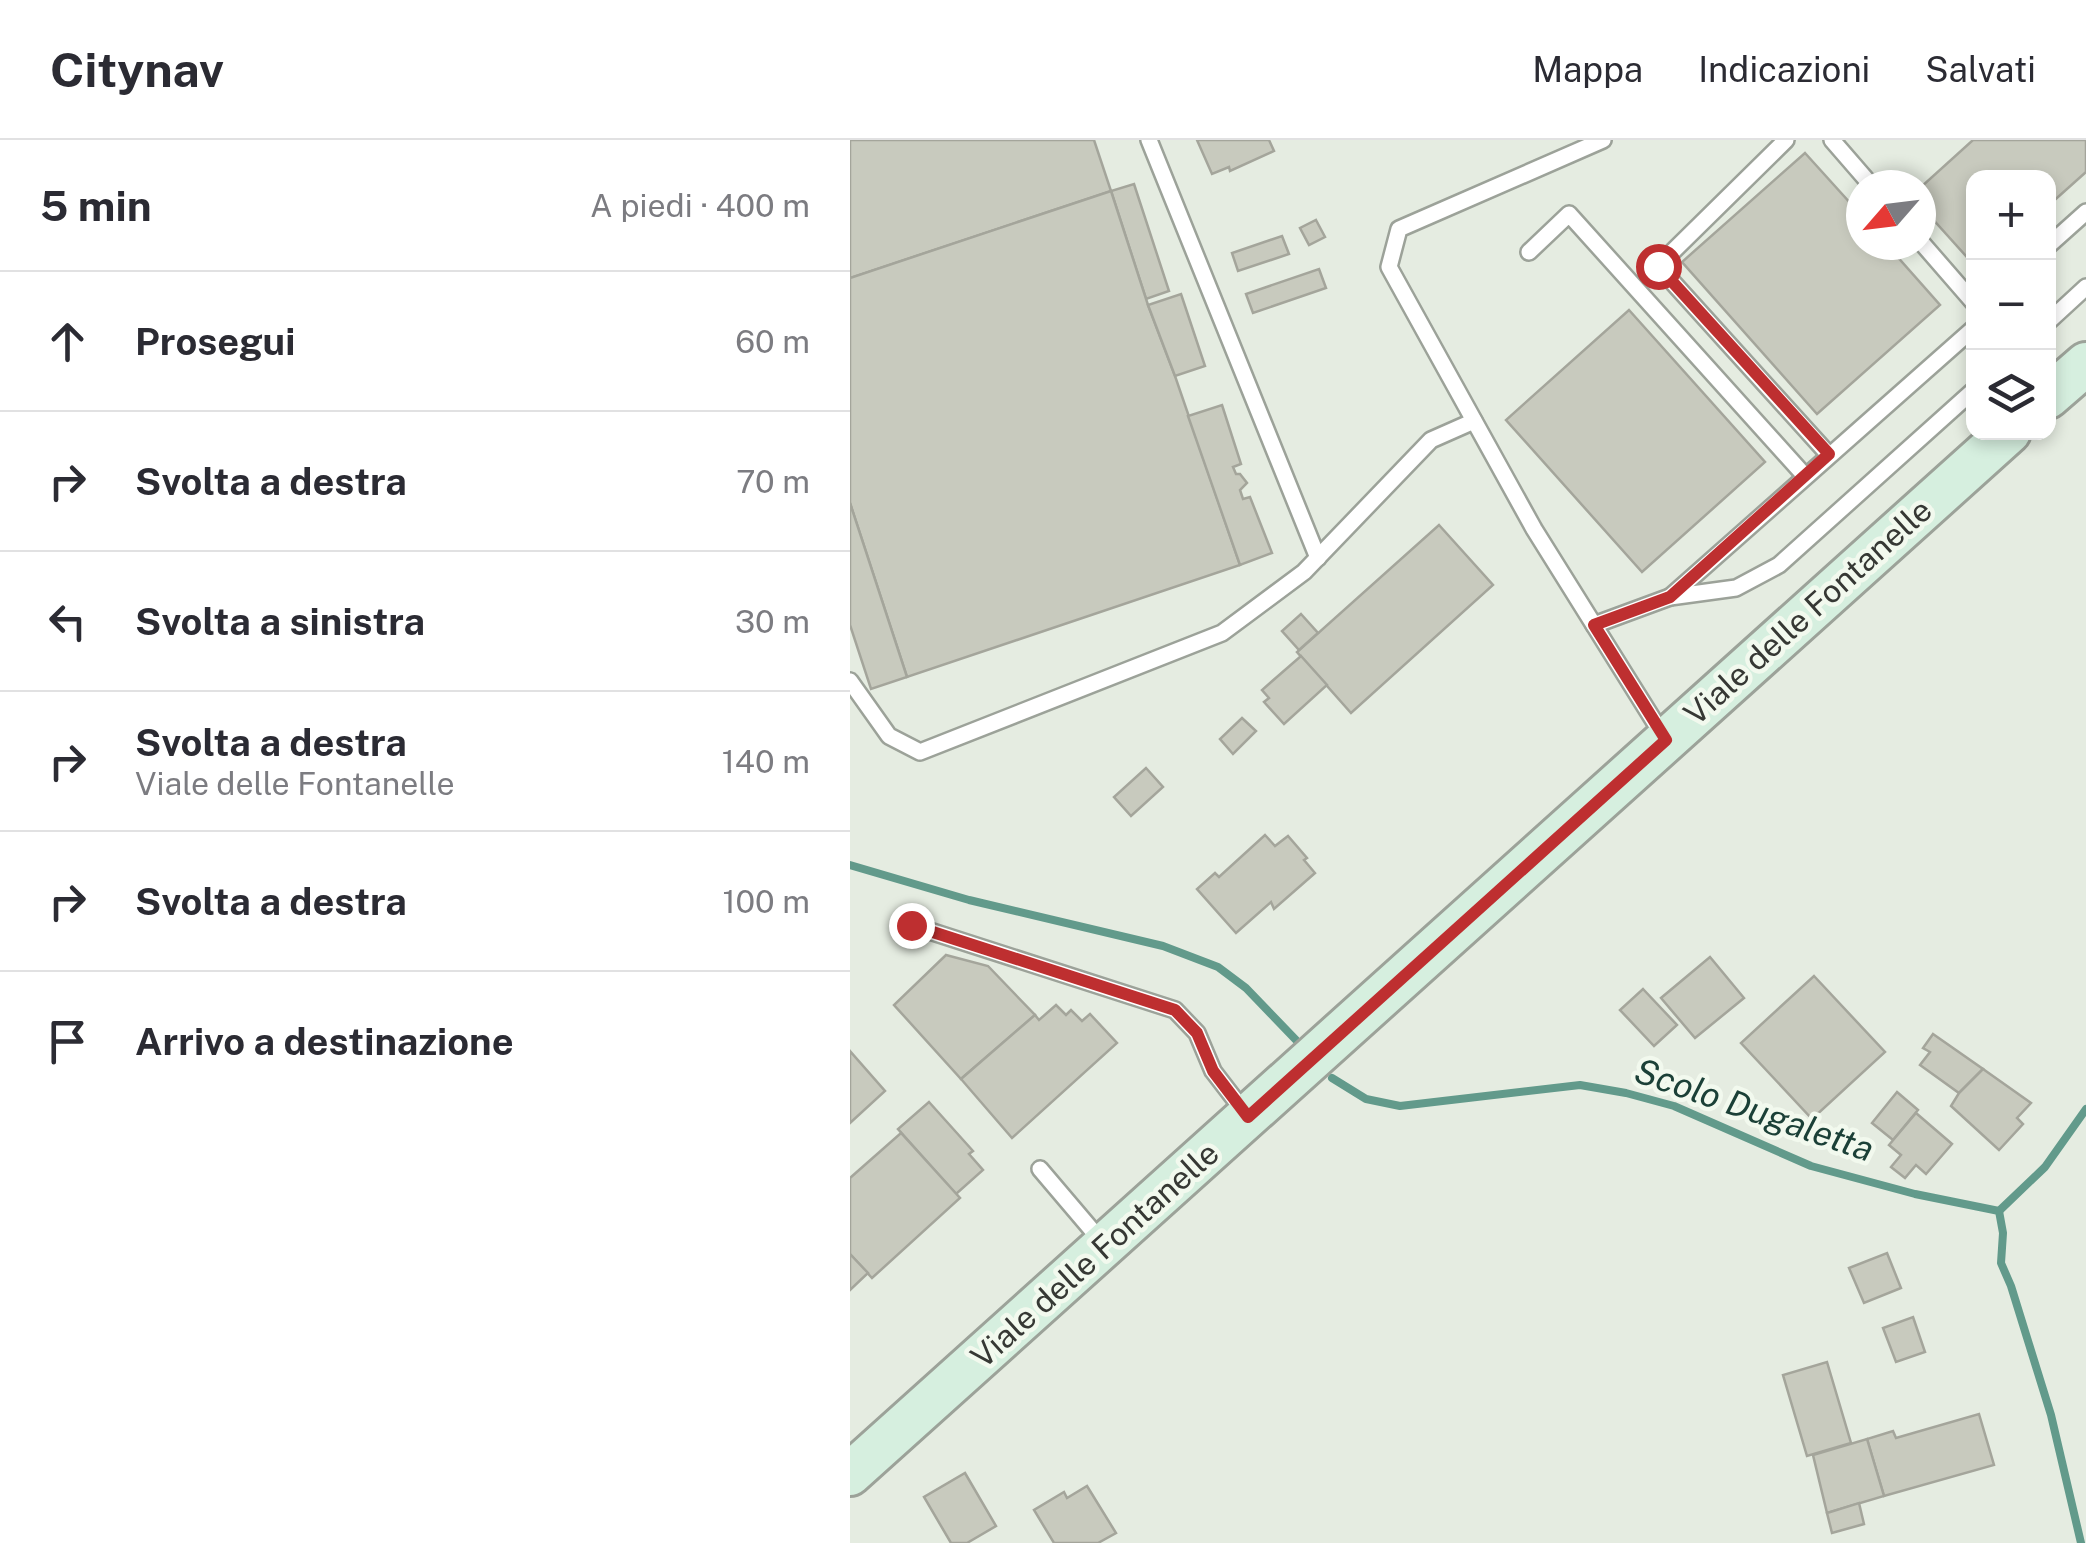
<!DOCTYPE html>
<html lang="it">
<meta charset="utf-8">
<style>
:root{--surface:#fff;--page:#f7f7f7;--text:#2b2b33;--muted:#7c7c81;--line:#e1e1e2}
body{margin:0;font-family:"Public Sans",sans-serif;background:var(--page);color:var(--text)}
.controls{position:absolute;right:30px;top:30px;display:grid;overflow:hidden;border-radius:20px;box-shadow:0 5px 15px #0003}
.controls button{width:90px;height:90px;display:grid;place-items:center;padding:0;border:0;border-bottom:2px solid var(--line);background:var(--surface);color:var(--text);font:50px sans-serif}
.compass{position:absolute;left:996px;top:30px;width:90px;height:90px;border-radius:50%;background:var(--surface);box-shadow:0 5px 15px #0003;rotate:242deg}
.stop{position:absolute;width:30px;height:30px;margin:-22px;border:8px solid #be2f30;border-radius:50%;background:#fff}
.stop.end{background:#be2f30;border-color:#fff;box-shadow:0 2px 10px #0008}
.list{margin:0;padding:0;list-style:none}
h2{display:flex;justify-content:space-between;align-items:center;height:130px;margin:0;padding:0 40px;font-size:42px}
h2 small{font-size:32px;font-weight:400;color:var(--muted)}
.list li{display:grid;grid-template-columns:65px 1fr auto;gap:30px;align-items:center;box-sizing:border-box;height:140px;padding:0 40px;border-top:2px solid var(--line)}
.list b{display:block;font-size:38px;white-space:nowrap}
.list p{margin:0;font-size:32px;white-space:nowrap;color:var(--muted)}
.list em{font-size:32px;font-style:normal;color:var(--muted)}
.icon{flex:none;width:55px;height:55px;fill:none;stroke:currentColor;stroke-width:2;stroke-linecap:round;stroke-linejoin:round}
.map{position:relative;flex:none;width:1236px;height:1403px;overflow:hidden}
header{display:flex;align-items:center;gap:60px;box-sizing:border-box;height:140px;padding:0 50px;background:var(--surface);border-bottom:2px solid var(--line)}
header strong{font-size:48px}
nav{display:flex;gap:55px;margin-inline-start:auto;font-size:35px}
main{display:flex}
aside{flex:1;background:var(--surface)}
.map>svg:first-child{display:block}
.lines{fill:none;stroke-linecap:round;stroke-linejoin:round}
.stream{stroke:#629a8b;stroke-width:8}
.building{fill:#c8cabe;stroke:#a4a59b;stroke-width:2.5}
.service-casing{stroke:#9ca299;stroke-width:20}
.secondary-casing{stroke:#9ca299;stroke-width:48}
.service{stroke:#fff;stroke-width:15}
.secondary{stroke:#d6efdf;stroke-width:42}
.route{stroke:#be2f30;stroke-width:12}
.labels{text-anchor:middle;stroke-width:9;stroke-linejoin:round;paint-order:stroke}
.street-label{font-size:32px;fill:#363834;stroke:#f2f9ee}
.water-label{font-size:35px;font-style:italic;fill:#1b4037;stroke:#f2f9ee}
</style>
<header>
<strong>Citynav</strong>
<nav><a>Mappa</a><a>Indicazioni</a><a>Salvati</a></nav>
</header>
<main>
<aside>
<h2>5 min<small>A piedi · 400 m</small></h2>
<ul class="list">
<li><svg class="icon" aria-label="ahead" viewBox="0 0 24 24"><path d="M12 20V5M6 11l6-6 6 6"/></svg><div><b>Prosegui</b></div><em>60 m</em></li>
<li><svg class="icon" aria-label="right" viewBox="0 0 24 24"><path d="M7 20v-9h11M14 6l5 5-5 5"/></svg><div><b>Svolta a destra</b></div><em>70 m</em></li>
<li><svg class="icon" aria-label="left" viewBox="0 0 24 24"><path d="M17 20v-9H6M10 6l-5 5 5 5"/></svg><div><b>Svolta a sinistra</b></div><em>30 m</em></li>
<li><svg class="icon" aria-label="right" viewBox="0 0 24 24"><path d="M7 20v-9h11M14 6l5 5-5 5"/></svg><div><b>Svolta a destra</b><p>Viale delle Fontanelle</p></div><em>140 m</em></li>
<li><svg class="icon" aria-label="right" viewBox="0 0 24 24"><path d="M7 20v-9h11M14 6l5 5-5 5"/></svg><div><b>Svolta a destra</b></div><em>100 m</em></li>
<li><svg class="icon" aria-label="arrive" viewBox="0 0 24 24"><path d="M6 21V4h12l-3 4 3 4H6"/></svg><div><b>Arrivo a destinazione</b></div></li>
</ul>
</aside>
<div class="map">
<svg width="1236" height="1403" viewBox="0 0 1236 1403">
<rect width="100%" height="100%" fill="#e5ece1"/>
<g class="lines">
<!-- stream -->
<g class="stream">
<path d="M0,725L119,760L313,806L368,827L396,848L446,900"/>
<path d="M482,938L516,959L550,966L730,945L776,953L824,966L961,1026L1065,1054L1149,1071L1153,1093L1151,1123L1161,1146L1201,1275L1231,1403"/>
<path d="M1149,1071L1195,1027L1236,969"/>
</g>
</g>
<!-- building -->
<g class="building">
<path d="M0,0H244L261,51L0,138Z"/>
<path d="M347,0H419L424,11L380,31L379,27L362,34Z"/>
<path d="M1123,0H1236V32L1198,66V38H1124V125L1071,66V47Z"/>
<path d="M955,13L1011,75V105H1037L1090,165L967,274L832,122Z"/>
<path d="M284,44L319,151L296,159L261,51Z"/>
<path d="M261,51L298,165L325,236L390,425L57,537L0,363V138Z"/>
<path d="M466,80L475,97L459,105L450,88Z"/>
<path d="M432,96L439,114L388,131L382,113Z"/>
<path d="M469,129L476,148L403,173L396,154Z"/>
<path d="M331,154L355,226L325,236L298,165Z"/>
<path d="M779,170L915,322L792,432L656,280Z"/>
<path d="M372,265L391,324L383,327L386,334H390L397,343L390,350L393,359L400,357L422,413L390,425L338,276Z"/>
<path d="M0,363L57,537L21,549L0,485Z"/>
<path d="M589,385L643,445L501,573L447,512Z"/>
<path d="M451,474L468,493L449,510L432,491Z"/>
<path d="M451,516L477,545L434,584L414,562L419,558L412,550Z"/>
<path d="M392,578L406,591L383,614L370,599Z"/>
<path d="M296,628L313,647L281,676L264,657Z"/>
<path d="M415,695L425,706L438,696L457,718L454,720L465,733L424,769L421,762L386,793L347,749L365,733L369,737Z"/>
<path d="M96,815L138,826L185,875L111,939L44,865Z"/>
<path d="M860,817L894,858L845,898L811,858Z"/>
<path d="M964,836L1035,912L962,979L891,903Z"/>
<path d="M793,849L827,885L804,906L770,870Z"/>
<path d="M206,865L216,875L221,870L232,881L240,874L267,903L162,998L111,939L185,875L189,880Z"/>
<path d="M1083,894L1133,929L1109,953L1070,925L1080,912L1073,908Z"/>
<path d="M0,911L35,951L0,983Z"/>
<path d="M1133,929L1181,963L1167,978L1173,984L1149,1010L1101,966L1109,953Z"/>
<path d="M1047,952L1068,970L1043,1000L1022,983Z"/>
<path d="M79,962L123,1011L119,1014L133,1030L106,1054L48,989Z"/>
<path d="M1066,973L1102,1004L1076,1034L1066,1025L1055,1038L1041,1027L1051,1015L1039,1005Z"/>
<path d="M51,993L110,1058L22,1138L0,1114V1038Z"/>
<path d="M1037,1113L1051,1148L1014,1163L999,1128Z"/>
<path d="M0,1114L18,1133L0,1150Z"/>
<path d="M1063,1177L1075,1212L1046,1222L1033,1188Z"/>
<path d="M977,1222L1001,1303L957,1316L933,1235Z"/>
<path d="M1129,1274L1144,1325L1034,1356L1017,1299L1043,1291L1046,1298Z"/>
<path d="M1017,1299L1034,1356L977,1373L963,1315Z"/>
<path d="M115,1333L146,1386L117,1403H101L74,1357Z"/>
<path d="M237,1346L266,1393L248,1403H204L184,1370L214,1352L217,1358Z"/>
<path d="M1009,1363L1014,1384L982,1393L977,1373Z"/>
</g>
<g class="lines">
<!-- service casing -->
<g class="service-casing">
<g id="service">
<path d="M299,0L468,418"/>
<path d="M753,0L549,89L539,127L684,389L814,597"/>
<path d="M936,0L808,126L979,315"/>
<path d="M982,0L1021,45"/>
<path d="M1071,102L1124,163"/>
<path d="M1198,106L1236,72"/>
<path d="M679,112L719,74L955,336"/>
<path d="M1198,182L1236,147"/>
<path d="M820,457L1124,188"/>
<path d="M744,485L820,457L886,448L929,425L1124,250"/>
<path d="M0,541L39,596L70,612L372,493L454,432L581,300L624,281"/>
<path d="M61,785L325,870L347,893L363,931L396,974"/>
<path d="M190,1029L252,1102"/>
</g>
</g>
<!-- secondary casing -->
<g class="secondary-casing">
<g id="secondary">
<path d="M1198,257L1236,224"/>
<path d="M0,1334L1159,292"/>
</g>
</g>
<!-- service -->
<use href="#service" class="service"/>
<!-- secondary -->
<use href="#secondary" class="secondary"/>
</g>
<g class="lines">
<!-- route -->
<path class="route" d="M61,785L325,870L347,893L363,931L398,977L816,600L744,485L820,457L979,314L808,126"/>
</g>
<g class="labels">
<!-- street labels -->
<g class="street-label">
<text transform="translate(958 472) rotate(-42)" y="11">Viale delle Fontanelle</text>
<text transform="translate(245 1115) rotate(-42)" y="11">Viale delle Fontanelle</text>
</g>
<!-- water labels -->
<g class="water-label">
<text transform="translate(904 970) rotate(19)" y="12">Scolo Dugaletta</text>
</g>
</g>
</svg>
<div class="controls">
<button>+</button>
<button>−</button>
<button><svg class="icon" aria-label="layers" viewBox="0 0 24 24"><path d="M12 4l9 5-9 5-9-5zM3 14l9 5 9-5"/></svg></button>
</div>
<svg class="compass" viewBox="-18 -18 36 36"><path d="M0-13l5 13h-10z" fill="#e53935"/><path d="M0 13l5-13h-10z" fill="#7c7c81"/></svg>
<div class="stop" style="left:808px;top:126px"></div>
<div class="stop end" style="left:61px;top:785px"></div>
</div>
</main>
